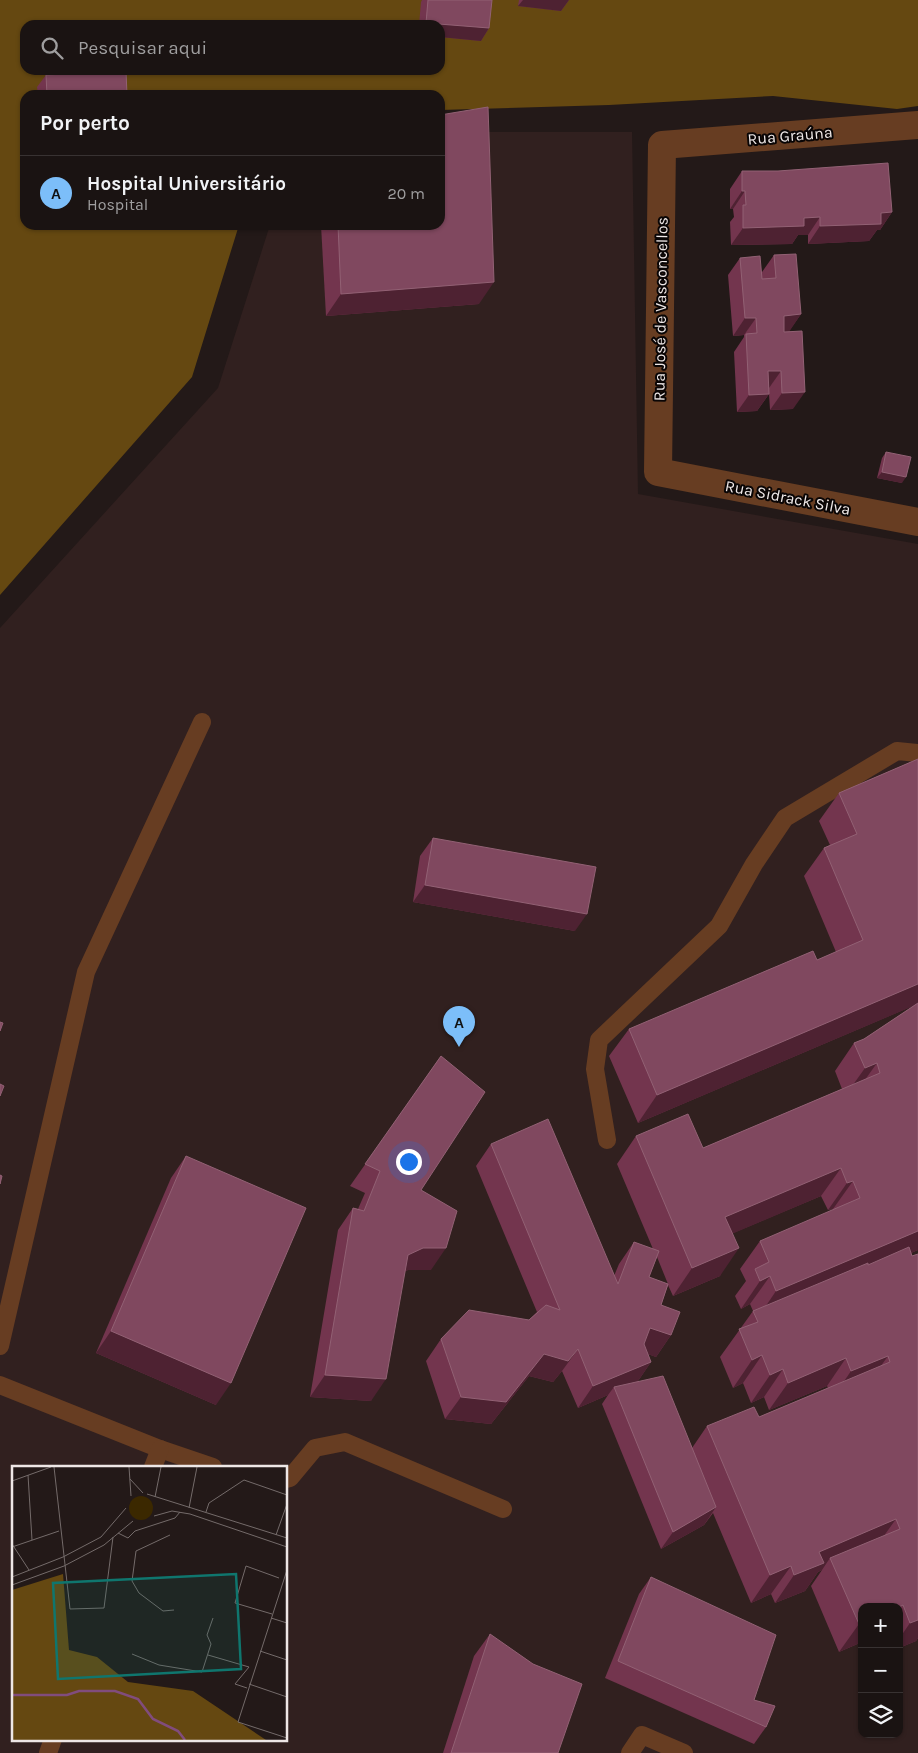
<!DOCTYPE html>
<html lang="pt">
<meta charset="utf-8">
<style>
:root{--surface:#1a1312;--page:#231c1b;--text:#f1f3f6;--muted:#9f9e9f;--line:#383232;--accent:#7cbef9}
body{margin:0;font-family:Karla,sans-serif;background:var(--page);color:var(--text)}
.controls{position:absolute;right:15px;bottom:15px;display:grid;overflow:hidden;border-radius:10px;box-shadow:0 1px 4px #0004}
.controls button{width:45px;height:45px;display:grid;place-items:center;padding:0;border:0;border-bottom:1px solid var(--line);background:var(--surface);color:var(--text);font:25px sans-serif}
.you{position:absolute;left:408px;top:1161px;width:18px;height:18px;margin:-12px;border:4px solid #fff;border-radius:50%;background:#1a73e8;box-shadow:0 0 0 8px #1a73e833}
.badge{display:grid;place-items:center;width:32px;height:32px;border-radius:50%;background:var(--accent);color:#111;font-size:16px;font-weight:700}
.pin{position:absolute;translate:-50% -41px;filter:drop-shadow(0 1px 2px #0008)}
.pin::after{content:'';position:absolute;top:26px;width:18px;height:15px;background:inherit;clip-path:polygon(0 0,100% 0,50% 100%)}
.list{margin:0;padding:0;list-style:none}
h2{display:flex;justify-content:space-between;align-items:center;height:65px;margin:0;padding:0 20px;font-size:21px}
h2 small{font-size:16px;font-weight:400;color:var(--muted)}
.list li{display:grid;grid-template-columns:32px 1fr auto;gap:15px;align-items:center;box-sizing:border-box;height:75px;padding:0 20px;border-top:1px solid var(--line)}
.list b{display:block;font-size:19px;white-space:nowrap}
.list p{margin:0;font-size:16px;white-space:nowrap;color:var(--muted)}
.list em{font-size:16px;font-style:normal;color:var(--muted)}
.icon{flex:none;width:28px;height:28px;fill:none;stroke:currentColor;stroke-width:2;stroke-linecap:round;stroke-linejoin:round}
.map{position:relative;flex:none;width:918px;height:1753px;overflow:hidden}
.search{position:absolute;background:var(--surface);box-shadow:0 1px 4px #0004;left:20px;top:20px;width:425px;height:55px;display:flex;align-items:center;gap:12px;box-sizing:border-box;padding:0 18px;border-radius:15px;color:var(--muted);font-size:19px}
.panel{position:absolute;background:var(--surface);box-shadow:0 1px 4px #0004;left:20px;top:90px;width:425px;height:140px;border-radius:15px}
.map>svg:first-child{display:block}
.built{fill:#31201f;fill-rule:evenodd}
.forest{fill:#654811;fill-rule:evenodd}
.lines{fill:none;stroke-linecap:round;stroke-linejoin:round}
.lane{stroke:#673d22;stroke-width:18}
.street{stroke:#673d22;stroke-width:28}
.wall{fill:#73354e;fill-rule:evenodd}
.shaded-wall{fill:#4e2232}
.building{fill:#80485f;stroke:#926174}
.labels{text-anchor:middle;stroke-width:4;stroke-linejoin:round;paint-order:stroke}
.street-label{font-size:16px;fill:#eee7e6;stroke:#090505}
.inset-river{fill:none;stroke:#814c7d;stroke-width:2.5}
.inset-road{fill:none;stroke:#746b6a;stroke-width:1}
.view{fill:#0f766e;fill-opacity:0.15;stroke:#0f766e;stroke-width:2.5}
.inset-edge{fill:none;stroke:#eee7e6;stroke-width:2.5}
</style>
<div class="map">
<svg width="918" height="1753" viewBox="0 0 918 1753">
<rect width="100%" height="100%" fill="#231918"/>
<!-- built -->
<path class="built" d="M440,132H632L638,494L918,544V1753H0V628L218,388L270,225H440ZM14,1467H286V1739H14ZM862,1607H899V1734H862Z"/>
<!-- forest -->
<path class="forest" d="M0,0H918V106L897,109L773,96L609,105L440,110V95H25V225H239L192,377L0,595ZM25,25H440V70H25Z"/>
<g class="lines">
<!-- lane -->
<g class="lane">
<path d="M607,1140L595,1069L599,1040L719,926L754,864L785,818L897,751L918,753"/>
<path d="M0,1346L86,972L202,722"/>
<path d="M0,1385L160,1449L213,1467"/>
<path d="M153,1467L160,1449"/>
<path d="M286,1479L290,1478L315,1448L345,1442L503,1509"/>
<path d="M48,1753L53,1739"/>
<path d="M630,1753L642,1735L684,1753"/>
</g>
<!-- street -->
<path class="street" d="M918,125L662,145L658,472L918,522"/>
</g>
<!-- wall -->
<g class="wall">
<path d="M422,0H428L489,28L481,41L440,37V25H419L421,2Z"/>
<path d="M519,0H569L561,11L518,6Z"/>
<path d="M46,75L127,95H38L37,87Z"/>
<path d="M742,171L892,212L880,230H877L869,241L808,244V235H798L792,244L731,245L730,222L734,217L733,209H730V189Z"/>
<path d="M321,225H440L479,304L326,316Z"/>
<path d="M774,255L801,314L789,331L793,409L770,410L769,394L757,411L737,412L734,352L744,337V335L733,336L728,275L740,258L762,272Z"/>
<path d="M886,452L902,483L877,478L882,458Z"/>
<path d="M918,759V1250L911,1253L912,1256L918,1254V1638L916,1641L899,1648V1607L862,1642L839,1652L811,1586L822,1570L818,1572L805,1591L775,1603L771,1594L751,1603L713,1513L704,1525L661,1549L602,1404L608,1395L578,1408L562,1371L553,1382L529,1376L491,1424L445,1419L426,1361L441,1339L529,1320L537,1312L476,1166L491,1144L614,1276L619,1264L634,1242L653,1249L617,1164L636,1136L703,1148L842,1089L835,1071L854,1043L864,1039L915,1005L638,1123L609,1056L629,1029L817,960L836,952L804,876L824,848L830,845L819,821L839,793ZM821,1196L828,1210L833,1209V1210L760,1241L740,1269L746,1281L735,1296L741,1309L750,1304L753,1311L720,1357L733,1388L743,1383L751,1403L764,1397L769,1410L827,1386L828,1388L759,1417L707,1426L692,1448L638,1381L651,1362L648,1354L656,1357L671,1335L661,1305L668,1285L673,1296L720,1276L733,1233ZM657,1257L668,1284L649,1277Z"/>
<path d="M433,838L575,931L413,902L420,856Z"/>
<path d="M441,1056L421,1190L431,1270H408L405,1271L371,1401L310,1397L338,1230L353,1208L358,1209L365,1193L350,1186Z"/>
<path d="M186,1156L216,1405L96,1353L171,1178Z"/>
<path d="M651,1577L754,1700L766,1727L754,1744L605,1678L639,1594Z"/>
<path d="M490,1634L558,1753H443L474,1656Z"/>
</g>
<!-- shaded-wall -->
<g class="shaded-wall">
<path d="M523,0H569L561,11L518,6Z"/>
<path d="M426,23L489,28L481,41L440,37V25H425Z"/>
<path d="M742,191H745L733,209H730Z"/>
<path d="M892,212L880,230H877L869,241L808,244L820,226L881,213Z"/>
<path d="M820,217L808,235H798L792,244L731,245L743,228L804,218Z"/>
<path d="M494,282L479,304L326,316L341,294Z"/>
<path d="M801,314L789,332L771,333L784,316Z"/>
<path d="M745,318H756L744,335L733,336Z"/>
<path d="M768,371H781L769,388Z"/>
<path d="M805,392L793,409L770,410L782,393Z"/>
<path d="M769,394L757,411L737,412L749,395Z"/>
<path d="M882,472L906,477L902,483L877,478Z"/>
<path d="M425,885L587,914L575,931L413,902Z"/>
<path d="M918,984V1004L638,1123L657,1095Z"/>
<path d="M877,1063L857,1091L845,1096L865,1068Z"/>
<path d="M841,1168L821,1196L706,1245L725,1217Z"/>
<path d="M853,1181L833,1209L828,1210L847,1183Z"/>
<path d="M918,1231V1250L757,1319L776,1291Z"/>
<path d="M423,1248H446L431,1270H408L393,1277L408,1255Z"/>
<path d="M739,1248L720,1276L673,1296L692,1268Z"/>
<path d="M770,1276L750,1304L741,1309L760,1281Z"/>
<path d="M650,1328L671,1335L656,1357L634,1349Z"/>
<path d="M111,1331L231,1383L216,1405L96,1353Z"/>
<path d="M578,1349L562,1371L553,1382L529,1376L491,1424L445,1419L461,1397L544,1354Z"/>
<path d="M762,1355L743,1383L733,1388L752,1360Z"/>
<path d="M888,1356L868,1384L832,1399L851,1371Z"/>
<path d="M846,1358L827,1386L769,1410L788,1383Z"/>
<path d="M651,1362L636,1384L614,1387L608,1395L578,1408L593,1386Z"/>
<path d="M783,1369L764,1397L751,1403L770,1375Z"/>
<path d="M325,1375L386,1379L371,1401L310,1397Z"/>
<path d="M716,1507L704,1525L661,1549L673,1532Z"/>
<path d="M896,1519L876,1547L830,1558L822,1570L818,1572L805,1591L775,1603L794,1575L819,1552Z"/>
<path d="M791,1566L771,1594L751,1603L770,1575Z"/>
<path d="M918,1620V1638L916,1641L899,1648V1639L910,1623Z"/>
<path d="M862,1623V1642L839,1652L859,1624Z"/>
</g>
<!-- building -->
<g class="building">
<path d="M428,0H492L489,28L426,23Z"/>
<path d="M126,71L127,95H47L46,75Z"/>
<path d="M488,107L494,282L341,294L338,225H440V115Z"/>
<path d="M888,163L892,212L881,213V224L820,226V217L804,218V226L743,228V205H746L745,191H742V171H778Z"/>
<path d="M796,254L801,314L784,316V332L802,331L805,392L782,393L781,371H768L769,394L749,395L746,334L757,333L756,318H745L740,258L760,256L762,279L776,278L774,255Z"/>
<path d="M886,452L911,457L906,477L882,472Z"/>
<path d="M918,759V984L657,1095L629,1029L813,951L817,960L863,940L824,848L857,834L839,793Z"/>
<path d="M433,838L596,867L587,914L425,885Z"/>
<path d="M918,1003V1231L776,1291L770,1276L760,1281L755,1269L769,1262L760,1241L860,1198L853,1181L847,1183L841,1168L725,1217L739,1248L692,1268L636,1136L688,1114L703,1148L880,1073L877,1063L865,1068L854,1043L864,1039Z"/>
<path d="M0,1022L3,1023L0,1031Z"/>
<path d="M441,1056L485,1092L421,1190L457,1211L446,1248H423L408,1255L386,1379L325,1375L353,1208L364,1211L380,1171L365,1164Z"/>
<path d="M0,1084L4,1086L0,1096Z"/>
<path d="M548,1119L618,1284L634,1242L659,1251L649,1277L668,1284L661,1305L680,1312L671,1335L650,1328L644,1344L651,1362L593,1386L578,1349L568,1361L544,1354L506,1402L461,1397L441,1339L469,1310L529,1320L546,1305L560,1310L491,1144Z"/>
<path d="M186,1156L306,1208L231,1383L111,1331Z"/>
<path d="M0,1175L2,1176L0,1184Z"/>
<path d="M909,1247L912,1256L918,1254V1620L910,1623L903,1605L899,1607H862V1623L859,1624L830,1558L900,1529L896,1519L819,1552L824,1563L794,1575L791,1566L770,1575L707,1426L754,1407L759,1417L890,1362L888,1356L851,1371L846,1358L788,1383L783,1369L770,1375L762,1355L752,1360L739,1329L758,1322L753,1311L868,1263V1265Z"/>
<path d="M663,1376L716,1507L673,1532L614,1387Z"/>
<path d="M651,1577L776,1635L754,1700L775,1706L766,1727L618,1661Z"/>
<path d="M490,1634L533,1664L582,1684L558,1753H451Z"/>
</g>
<g class="labels">
<!-- street labels -->
<g class="street-label">
<text transform="translate(790 135) rotate(-5)" y="6">Rua Graúna</text>
<text transform="translate(660 309) rotate(-89)" y="6">Rua José de Vasconcellos</text>
<text transform="translate(788 497) rotate(11)" y="6">Rua Sidrack Silva</text>
</g>
</g>
<!-- overview -->
<g transform="translate(12 1466)">
<rect width="275" height="275" fill="#231918"/>
<path d="M117 42a12 12 0 1 1 24 0a12 12 0 1 1-24 0Z" fill="#3b2800"/>
<path d="M51,108L57,184L85,191L116,216L181,225L254,274H0V124Z" fill="#654811"/>
<path class="inset-river" d="M0,229H55L67,225H103L126,233L141,253L166,265L173,274"/>
<path class="inset-road" d="M42,1L58,143L92,142L101,71M117,1L119,30M16,9L20,74M118,13L131,27M232,14L275,29M0,15L39,1M135,28L275,72M143,31L149,1M177,42L185,1M194,46L197,37L232,14M142,50L160,45L178,48L275,81M106,67L116,72L123,65L163,52L168,46M158,69L124,85L120,115L127,127L151,145L162,144M264,69L275,38M0,78L17,104M0,81L47,65M275,104L226,256L275,272M0,111L51,91L89,71L114,42M0,119L52,100L92,79L121,55M260,148L223,137L234,100L267,112M259,152L275,157M248,185L275,194M120,188L147,199L190,206L199,178L195,169L201,152M196,189L237,201L223,218L235,222M237,218L275,231"/>
<path class="view" d="M224,108L229,203L46,213L41,117Z"/>
<rect width="275" height="275" class="inset-edge"/>
</g>
</svg>
<div class="controls">
<button>+</button>
<button>−</button>
<button><svg class="icon" aria-label="layers" viewBox="0 0 24 24"><path d="M12 4l9 5-9 5-9-5zM3 14l9 5 9-5"/></svg></button>
</div>
<div class="you"></div>
<div class="pin badge" style="left:459px;top:1047px">A</div>
<div class="search"><svg class="icon" aria-label="search" viewBox="0 0 24 24"><circle cx="10" cy="10" r="6"/><path d="M15 15l6 6"/></svg>Pesquisar aqui</div>
<section class="panel">
<h2>Por perto<small></small></h2>
<ul class="list">
<li><span class="badge">A</span><div><b>Hospital Universitário</b><p>Hospital</p></div><em>20 m</em></li>
</ul>
</section>
</div>
